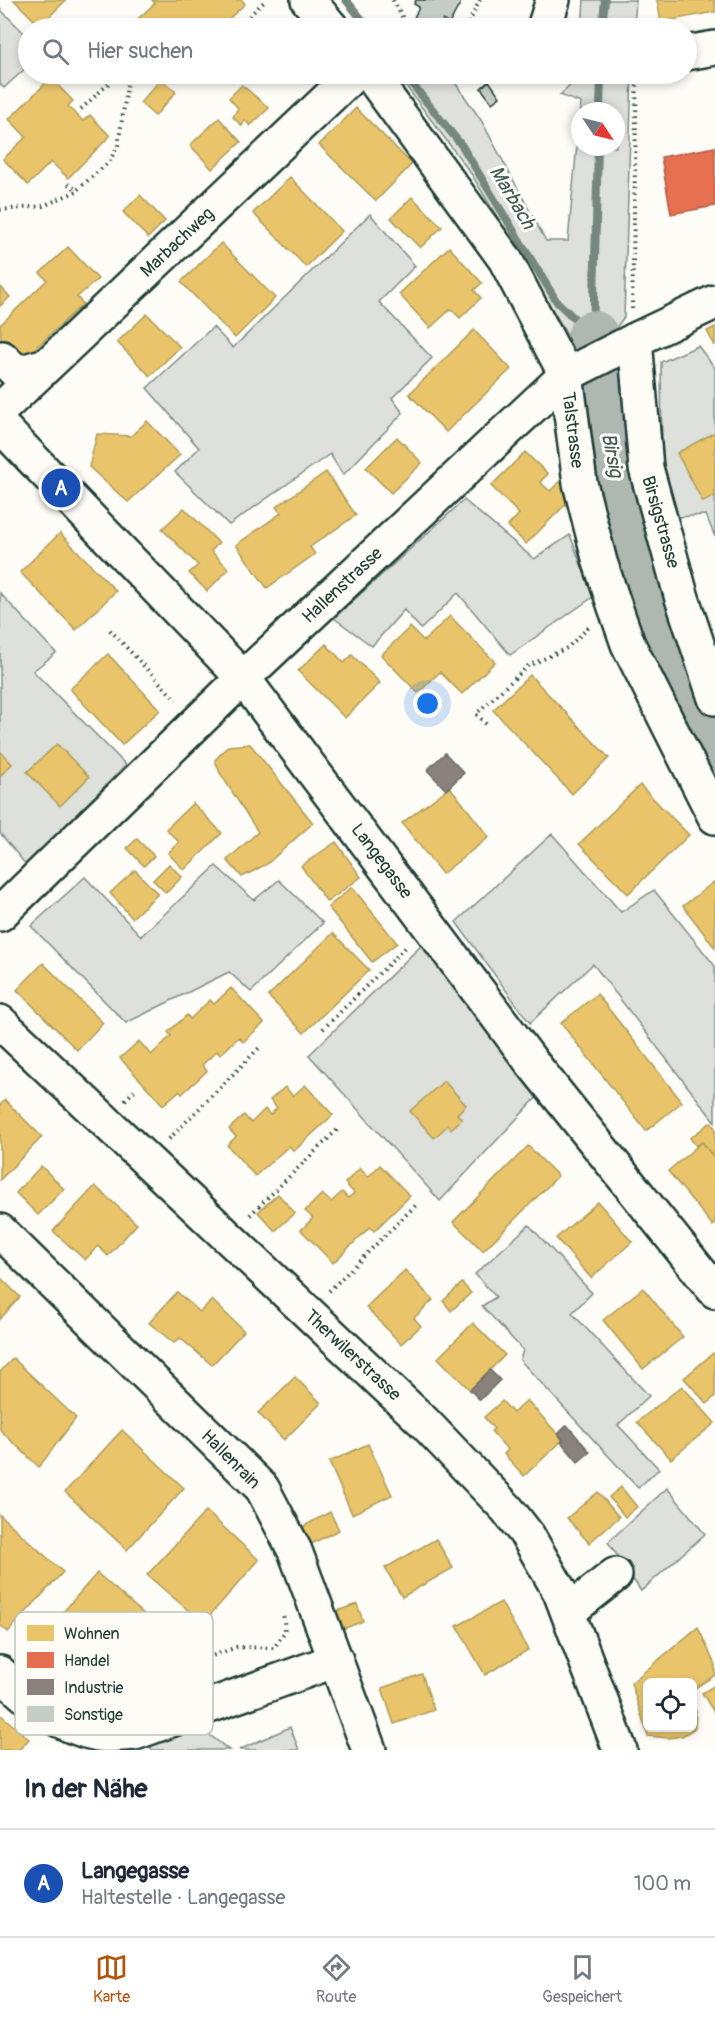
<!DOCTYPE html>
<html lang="de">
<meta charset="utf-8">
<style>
:root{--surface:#fff;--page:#f6f6f7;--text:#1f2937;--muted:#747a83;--line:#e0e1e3;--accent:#b45309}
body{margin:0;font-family:Pangolin,sans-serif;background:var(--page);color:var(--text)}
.controls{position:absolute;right:18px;bottom:18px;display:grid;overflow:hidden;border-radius:9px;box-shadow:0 3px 9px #0003}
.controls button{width:54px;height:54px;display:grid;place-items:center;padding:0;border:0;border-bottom:2px solid var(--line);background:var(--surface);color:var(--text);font:30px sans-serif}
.compass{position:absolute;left:571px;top:102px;width:54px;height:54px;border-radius:50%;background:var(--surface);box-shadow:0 3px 9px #0003;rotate:125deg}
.you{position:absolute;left:428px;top:704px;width:21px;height:21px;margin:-15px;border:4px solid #fff;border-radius:50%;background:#1a73e8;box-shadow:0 0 0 9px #1a73e833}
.badge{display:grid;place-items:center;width:39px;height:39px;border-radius:50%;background:var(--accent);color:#fff;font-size:20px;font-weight:700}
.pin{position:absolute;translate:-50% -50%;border:3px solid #fff;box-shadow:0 2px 6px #0006}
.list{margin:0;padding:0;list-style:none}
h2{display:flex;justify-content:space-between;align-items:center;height:78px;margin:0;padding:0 24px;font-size:26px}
h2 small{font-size:20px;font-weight:400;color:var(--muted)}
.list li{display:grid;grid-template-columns:39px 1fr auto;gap:18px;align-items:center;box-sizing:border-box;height:108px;padding:0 24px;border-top:2px solid var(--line)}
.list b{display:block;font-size:22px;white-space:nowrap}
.list p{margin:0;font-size:20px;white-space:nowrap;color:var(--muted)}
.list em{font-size:20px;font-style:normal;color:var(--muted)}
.icon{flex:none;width:33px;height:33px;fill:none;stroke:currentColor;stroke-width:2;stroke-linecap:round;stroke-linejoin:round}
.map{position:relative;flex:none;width:715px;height:1750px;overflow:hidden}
.search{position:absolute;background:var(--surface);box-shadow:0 3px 9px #0003;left:18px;right:18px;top:18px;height:66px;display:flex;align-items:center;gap:15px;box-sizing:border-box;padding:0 21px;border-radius:33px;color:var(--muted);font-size:22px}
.sheet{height:186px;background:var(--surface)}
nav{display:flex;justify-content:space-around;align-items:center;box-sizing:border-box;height:84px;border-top:2px solid var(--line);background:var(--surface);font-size:16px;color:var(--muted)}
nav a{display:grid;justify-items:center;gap:3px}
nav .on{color:var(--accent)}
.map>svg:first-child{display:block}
.green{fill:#dde0db;stroke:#7e8e88;stroke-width:1.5}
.homes{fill:#e9c46a;stroke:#ac9c5a;stroke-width:1.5}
.shops{fill:#e76f51;stroke:#ab6048;stroke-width:1.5}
.industry{fill:#8a817c;stroke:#6a6d66;stroke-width:1.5}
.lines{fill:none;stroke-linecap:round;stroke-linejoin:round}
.stream{stroke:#75877f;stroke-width:8}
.river{stroke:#aeb8b1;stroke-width:51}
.building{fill:#c6cdc7;stroke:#1f3d34;stroke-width:1.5}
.minor-casing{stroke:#1f3d34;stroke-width:38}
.major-casing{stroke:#1f3d34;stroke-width:38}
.path{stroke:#1f3d34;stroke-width:4;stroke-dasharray:1.5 4.5;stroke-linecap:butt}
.minor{stroke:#fdfcf7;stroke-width:33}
.major{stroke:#fdfcf7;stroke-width:33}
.labels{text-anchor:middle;stroke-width:6;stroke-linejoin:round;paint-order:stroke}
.street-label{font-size:18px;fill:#1f3d34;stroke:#fdfcf7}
.water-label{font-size:20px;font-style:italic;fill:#435c53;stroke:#fdfcf7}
.key{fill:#fdfcf7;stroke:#bac3bc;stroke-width:1.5}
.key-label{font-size:16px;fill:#1f3d34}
</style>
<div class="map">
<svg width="715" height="1750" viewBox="0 0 715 1750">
<rect width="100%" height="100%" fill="#fdfcf7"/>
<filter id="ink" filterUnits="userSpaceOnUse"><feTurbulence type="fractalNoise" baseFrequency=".0167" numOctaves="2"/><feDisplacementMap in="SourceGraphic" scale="12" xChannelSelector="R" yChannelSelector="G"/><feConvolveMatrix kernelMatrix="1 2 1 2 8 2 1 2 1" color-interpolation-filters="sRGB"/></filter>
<g filter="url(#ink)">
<!-- green -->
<g class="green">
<path d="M584,0H636L634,28H582Z"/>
<path d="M0,9L28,37V66L4,88L0,84Z"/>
<path d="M397,74H449L481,120L546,241H568L580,112V147H616V111H580L581,103L560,95L577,79L632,74L624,317L613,332L573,344L472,175Z"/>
<path d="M370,214L415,266L379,302L432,358L392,398L403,413L343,475L330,454L229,525L175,472L199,448L147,388L213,327L233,348Z"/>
<path d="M698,346L715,368V537L706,515L678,517L662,456L661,362Z"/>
<path d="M632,369L715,697V787L636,634L602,508L583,397Z"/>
<path d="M464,500L534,559L570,535L593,597L510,655L458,593L421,629L404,610L372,646L334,618Z"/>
<path d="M0,593L56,653L33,671L126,765L26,865L0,833Z"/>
<path d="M552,834L621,912L654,890L715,966V1122L593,964L530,1023L456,922Z"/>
<path d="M216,866L254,900L279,880L323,923L251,992L229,972L126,1023L31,926L85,877L141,936Z"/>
<path d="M427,940L539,1095L440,1201L309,1055Z"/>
<path d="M529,1225L592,1293L572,1313L649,1396L618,1425L659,1469L638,1488L520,1360L523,1350L482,1306L496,1297L475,1274Z"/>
<path d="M667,1488L705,1534L641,1591L608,1542Z"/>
<path d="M197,1725L229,1750H152L149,1743Z"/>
<path d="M290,1727L299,1750H239Z"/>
</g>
<!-- homes -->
<g class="homes">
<path d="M14,0H66L40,26Z"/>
<path d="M152,0H242L245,4L219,28H128L155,3Z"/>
<path d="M657,0H715V12L661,22Z"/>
<path d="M292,74H308L299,82Z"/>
<path d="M51,78L73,101L68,106L83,121L90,115L110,136L68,178L51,162L28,185L3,159L26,137L9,119Z"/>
<path d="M161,79L176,92L155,116L140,103Z"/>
<path d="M242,85L269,108L250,126L245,120L242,126L233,117L238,108L229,98Z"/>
<path d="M356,108L412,164L376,201L319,145Z"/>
<path d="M219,118L241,142L212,169L190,145Z"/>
<path d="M290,177L342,231L306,267L253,213Z"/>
<path d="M140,195L165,221L148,238L123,212Z"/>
<path d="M412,197L442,227L420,248L391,218Z"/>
<path d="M221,243L275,298L235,338L181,282Z"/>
<path d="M68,247L98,279L77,297L83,304L25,358L10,342L2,349L0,325L47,280L40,273Z"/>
<path d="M449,247L482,283L474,290L481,298L460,318L451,309L430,328L399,294Z"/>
<path d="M0,286L10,297L0,306Z"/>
<path d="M147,314L180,347L150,376L117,342Z"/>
<path d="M715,327V346L707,331Z"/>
<path d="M474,330L511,369L446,432L409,394Z"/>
<path d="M147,421L180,455L128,502L89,467L97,434L131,436Z"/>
<path d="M715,432V496L703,502L677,453Z"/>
<path d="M397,437L422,463L391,493L366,468Z"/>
<path d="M525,452L548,474L540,482L550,491L559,482L574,496L526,544L508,526L519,514L491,486Z"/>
<path d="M326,472L356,515L310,547L315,554L267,588L236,545L281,513L276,507Z"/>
<path d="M184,508L219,543L211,551L229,569L207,591L189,573L198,565L162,529Z"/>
<path d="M60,533L116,591L76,630L20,572Z"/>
<path d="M450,616L495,662L462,694L440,672L418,693L381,655L410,627L424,641Z"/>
<path d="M326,644L344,663L352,655L380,683L345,718L298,671Z"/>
<path d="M108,654L160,710L122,745L70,689Z"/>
<path d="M530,675L609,758L572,794L493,710Z"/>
<path d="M57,744L89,777L60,806L27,772Z"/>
<path d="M250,744L313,823L267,864L242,877L227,860L258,832L220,773L215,760L228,746Z"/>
<path d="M0,751L12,764L0,776Z"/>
<path d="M640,785L689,835L628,894L579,844Z"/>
<path d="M450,787L489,837L442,874L402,823Z"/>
<path d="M193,803L222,833L184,870L168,853L179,842L166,829Z"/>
<path d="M137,839L154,856L144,866L127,848Z"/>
<path d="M336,842L361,877L327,902L301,866Z"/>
<path d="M169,864L182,877L166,893L153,880Z"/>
<path d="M135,870L158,894L132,918L110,893Z"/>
<path d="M715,881V948L683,906Z"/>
<path d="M352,887L397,943L372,962L328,907Z"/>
<path d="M333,933L369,970L304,1033L268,996Z"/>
<path d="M43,963L103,1023L77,1050L17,990Z"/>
<path d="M231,988L264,1023L243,1042L239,1037L220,1055L217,1051L202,1065L207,1071L182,1094L179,1091L163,1105L120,1058L139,1041L151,1055L171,1036L168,1032L187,1015L190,1019L210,1000L214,1004Z"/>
<path d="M597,994L682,1102L646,1131L561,1023Z"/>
<path d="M444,1081L466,1105L457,1114L462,1119L451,1129L448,1125L434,1138L410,1111Z"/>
<path d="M305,1085L333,1115L294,1151L289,1146L255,1176L227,1145L236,1137L229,1129L244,1115L251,1123L265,1109L270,1115L277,1108L270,1100L285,1087L293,1096Z"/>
<path d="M5,1100L42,1137L0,1180V1105Z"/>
<path d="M711,1122L715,1128V1159L702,1142L696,1146L690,1138Z"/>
<path d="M702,1142L715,1159V1224L713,1226L668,1171Z"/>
<path d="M528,1146L558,1176L483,1251L453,1222Z"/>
<path d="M380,1165L410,1196L374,1231L370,1227L333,1263L301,1230L313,1218L305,1211L322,1194L331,1202L342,1192L348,1198L354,1193L345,1183L360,1168L368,1177Z"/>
<path d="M41,1166L64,1189L38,1215L16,1193Z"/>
<path d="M95,1186L137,1224L108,1256L98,1246L85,1260L53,1231Z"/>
<path d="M278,1194L295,1213L275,1231L258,1212Z"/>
<path d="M598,1202L632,1242L591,1278L556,1238Z"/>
<path d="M405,1270L433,1300L414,1318L421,1326L401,1344L366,1307Z"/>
<path d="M0,1277L20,1297L0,1319Z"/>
<path d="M462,1283L471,1293L451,1311L443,1301Z"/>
<path d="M643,1288L683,1337L643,1369L603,1320Z"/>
<path d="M177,1292L200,1312L212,1300L244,1331L212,1365L180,1338L174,1343L149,1323Z"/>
<path d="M473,1323L505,1355L470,1390L438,1358Z"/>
<path d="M713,1353L715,1356V1396L707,1404L684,1378Z"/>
<path d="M13,1358L76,1418L39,1467L0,1430V1372Z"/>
<path d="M295,1377L321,1403L284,1440L258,1413Z"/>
<path d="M682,1386L715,1423L671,1459L637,1422Z"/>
<path d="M527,1400L563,1440L524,1476L504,1454L508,1450L491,1431L494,1429L484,1417L502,1401L513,1413Z"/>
<path d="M122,1430L184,1488L127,1550L65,1492Z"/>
<path d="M368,1444L392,1495L352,1514L329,1462Z"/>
<path d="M621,1487L637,1507L625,1517L609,1497Z"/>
<path d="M598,1492L619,1517L589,1543L567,1518Z"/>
<path d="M206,1511L259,1560L203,1623L147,1575Z"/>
<path d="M330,1512L339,1530L311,1544L302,1527Z"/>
<path d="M0,1515L63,1572L8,1632L0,1625Z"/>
<path d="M436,1539L453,1568L402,1597L385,1568Z"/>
<path d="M97,1573L161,1629L106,1692L43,1635Z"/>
<path d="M501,1602L528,1650L485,1675L457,1626Z"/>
<path d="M357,1604L363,1621L338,1631L331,1613Z"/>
<path d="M698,1627L715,1665V1675L692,1690V1682H648V1728H692V1702L696,1711L695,1728L682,1736L669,1738L648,1736L631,1683Z"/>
<path d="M422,1674L434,1710L394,1724L382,1688Z"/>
<path d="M715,1685V1714L702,1693Z"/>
<path d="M0,1714L29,1739L19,1750H0Z"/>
</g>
<!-- shops -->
<path class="shops" d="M715,147V206L671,214L661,157Z"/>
<!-- industry -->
<g class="industry">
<path d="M445,753L464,773L446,790L427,770Z"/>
<path d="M490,1370L500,1380L480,1400L470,1390Z"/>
<path d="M567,1425L590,1452L578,1462L561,1442L563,1440L558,1434Z"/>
</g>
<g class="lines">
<!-- stream -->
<g class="stream">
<path d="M346,0L369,28"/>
<path d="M602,28L605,0"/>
<path d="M404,74L462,146L557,302L593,336"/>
<path d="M600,111L601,74"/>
<path d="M593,336L598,147"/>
</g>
<!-- river -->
<path class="river" d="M593,336L613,463L631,524L650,605L688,698L715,747"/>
</g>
<!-- building -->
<g class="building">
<path d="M416,0H462L449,24L443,20L438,28H429L413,20L419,7L414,4Z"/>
<path d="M489,81L500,97L492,103L481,88Z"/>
</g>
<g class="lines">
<!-- minor casing -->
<g class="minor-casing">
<g id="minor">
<path d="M308,0L332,28"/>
<path d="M544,28L553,0"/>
<path d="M686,53L715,48"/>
<path d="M370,74L505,259L566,375L580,483L600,562L614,604L628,644L715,817"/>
<path d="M635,340L646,468L681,595L715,698"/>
<path d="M2,358L17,373L47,365"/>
<path d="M0,410L354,74"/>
<path d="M0,425L243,678L533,1064L715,1291"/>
<path d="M0,914L243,678L566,375L635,340L715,302"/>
<path d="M0,1231L262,1488L295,1551L369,1750"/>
<path d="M568,1612L615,1575"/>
<path d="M0,1673C32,1702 54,1725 98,1734C109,1736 123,1734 135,1733L336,1660"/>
</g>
</g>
<!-- major casing -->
<g class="major-casing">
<path id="major" d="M0,1022L424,1422L507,1509L528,1536L560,1592L620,1750"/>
</g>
<!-- path -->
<g class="path">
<path d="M393,0L401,14L406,28"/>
<path d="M236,28L266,0"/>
<path d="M466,28L480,0"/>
<path d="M81,109L119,74"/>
<path d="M68,184L77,190L109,162L118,146L129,74"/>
<path d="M0,210L43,206L77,191"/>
<path d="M632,309L637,74"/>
<path d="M110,630L176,700"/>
<path d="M486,724L476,714L528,666L567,648L589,627"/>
<path d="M323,1029L407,946"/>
<path d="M125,1100L137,1088"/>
<path d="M169,1139L261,1046"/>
<path d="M250,1215L338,1129"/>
<path d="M329,1291L418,1203"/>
<path d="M56,1681L74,1663"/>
<path d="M105,1702L125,1699L146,1680L237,1647L274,1648L285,1631L283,1613"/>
</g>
<!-- minor -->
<use href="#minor" class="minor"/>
<!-- major -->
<use href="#major" class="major"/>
</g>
</g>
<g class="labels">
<!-- street labels -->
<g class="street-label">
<text transform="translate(177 242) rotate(-43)" y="6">Marbachweg</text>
<text transform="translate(573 430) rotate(83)" y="6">Talstrasse</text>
<text transform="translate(661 522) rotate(74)" y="6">Birsigstrasse</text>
<text transform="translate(342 585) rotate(-43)" y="6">Hallenstrasse</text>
<text transform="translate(382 861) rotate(53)" y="6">Langegasse</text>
<text transform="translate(353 1355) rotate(43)" y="6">Therwilerstrasse</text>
<text transform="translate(231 1459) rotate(45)" y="6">Hallenrain</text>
</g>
<!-- water labels -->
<g class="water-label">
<text transform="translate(513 197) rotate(59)" y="7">Marbach</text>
<text transform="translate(613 455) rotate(79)" y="7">Birsig</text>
</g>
</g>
<!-- legend -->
<rect x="15" y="1612" width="198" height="123" rx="9" class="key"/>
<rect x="27" y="1625" width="27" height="16" fill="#e9c46a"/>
<rect x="27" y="1652" width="27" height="16" fill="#e76f51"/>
<rect x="27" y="1679" width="27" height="16" fill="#8a817c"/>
<rect x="27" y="1706" width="27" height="16" fill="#c6cdc7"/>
<g class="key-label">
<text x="64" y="1639">Wohnen</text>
<text x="64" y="1666">Handel</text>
<text x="64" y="1693">Industrie</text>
<text x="64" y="1720">Sonstige</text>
</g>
</svg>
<div class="controls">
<button><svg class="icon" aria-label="locate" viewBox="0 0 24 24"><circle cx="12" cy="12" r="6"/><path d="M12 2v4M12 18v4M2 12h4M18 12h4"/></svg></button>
</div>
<svg class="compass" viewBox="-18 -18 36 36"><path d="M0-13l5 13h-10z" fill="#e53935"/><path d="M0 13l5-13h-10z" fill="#747a83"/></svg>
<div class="you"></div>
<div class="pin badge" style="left:61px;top:488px;background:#1a4fb4">A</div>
<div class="search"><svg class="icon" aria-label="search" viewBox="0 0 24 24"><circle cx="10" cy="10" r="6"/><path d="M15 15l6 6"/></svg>Hier suchen</div>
</div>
<section class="sheet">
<h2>In der Nähe<small></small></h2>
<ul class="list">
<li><span class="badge" style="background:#1a4fb4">A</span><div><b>Langegasse</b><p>Haltestelle · Langegasse</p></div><em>100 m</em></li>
</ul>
</section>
<nav>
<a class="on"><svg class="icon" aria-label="map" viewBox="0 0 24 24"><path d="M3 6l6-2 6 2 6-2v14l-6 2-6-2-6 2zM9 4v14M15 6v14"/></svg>Karte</a>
<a><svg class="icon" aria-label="directions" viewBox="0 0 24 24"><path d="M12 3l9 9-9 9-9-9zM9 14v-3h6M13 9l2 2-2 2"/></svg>Route</a>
<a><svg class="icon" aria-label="saved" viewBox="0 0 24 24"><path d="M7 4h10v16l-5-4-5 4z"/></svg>Gespeichert</a>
</nav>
